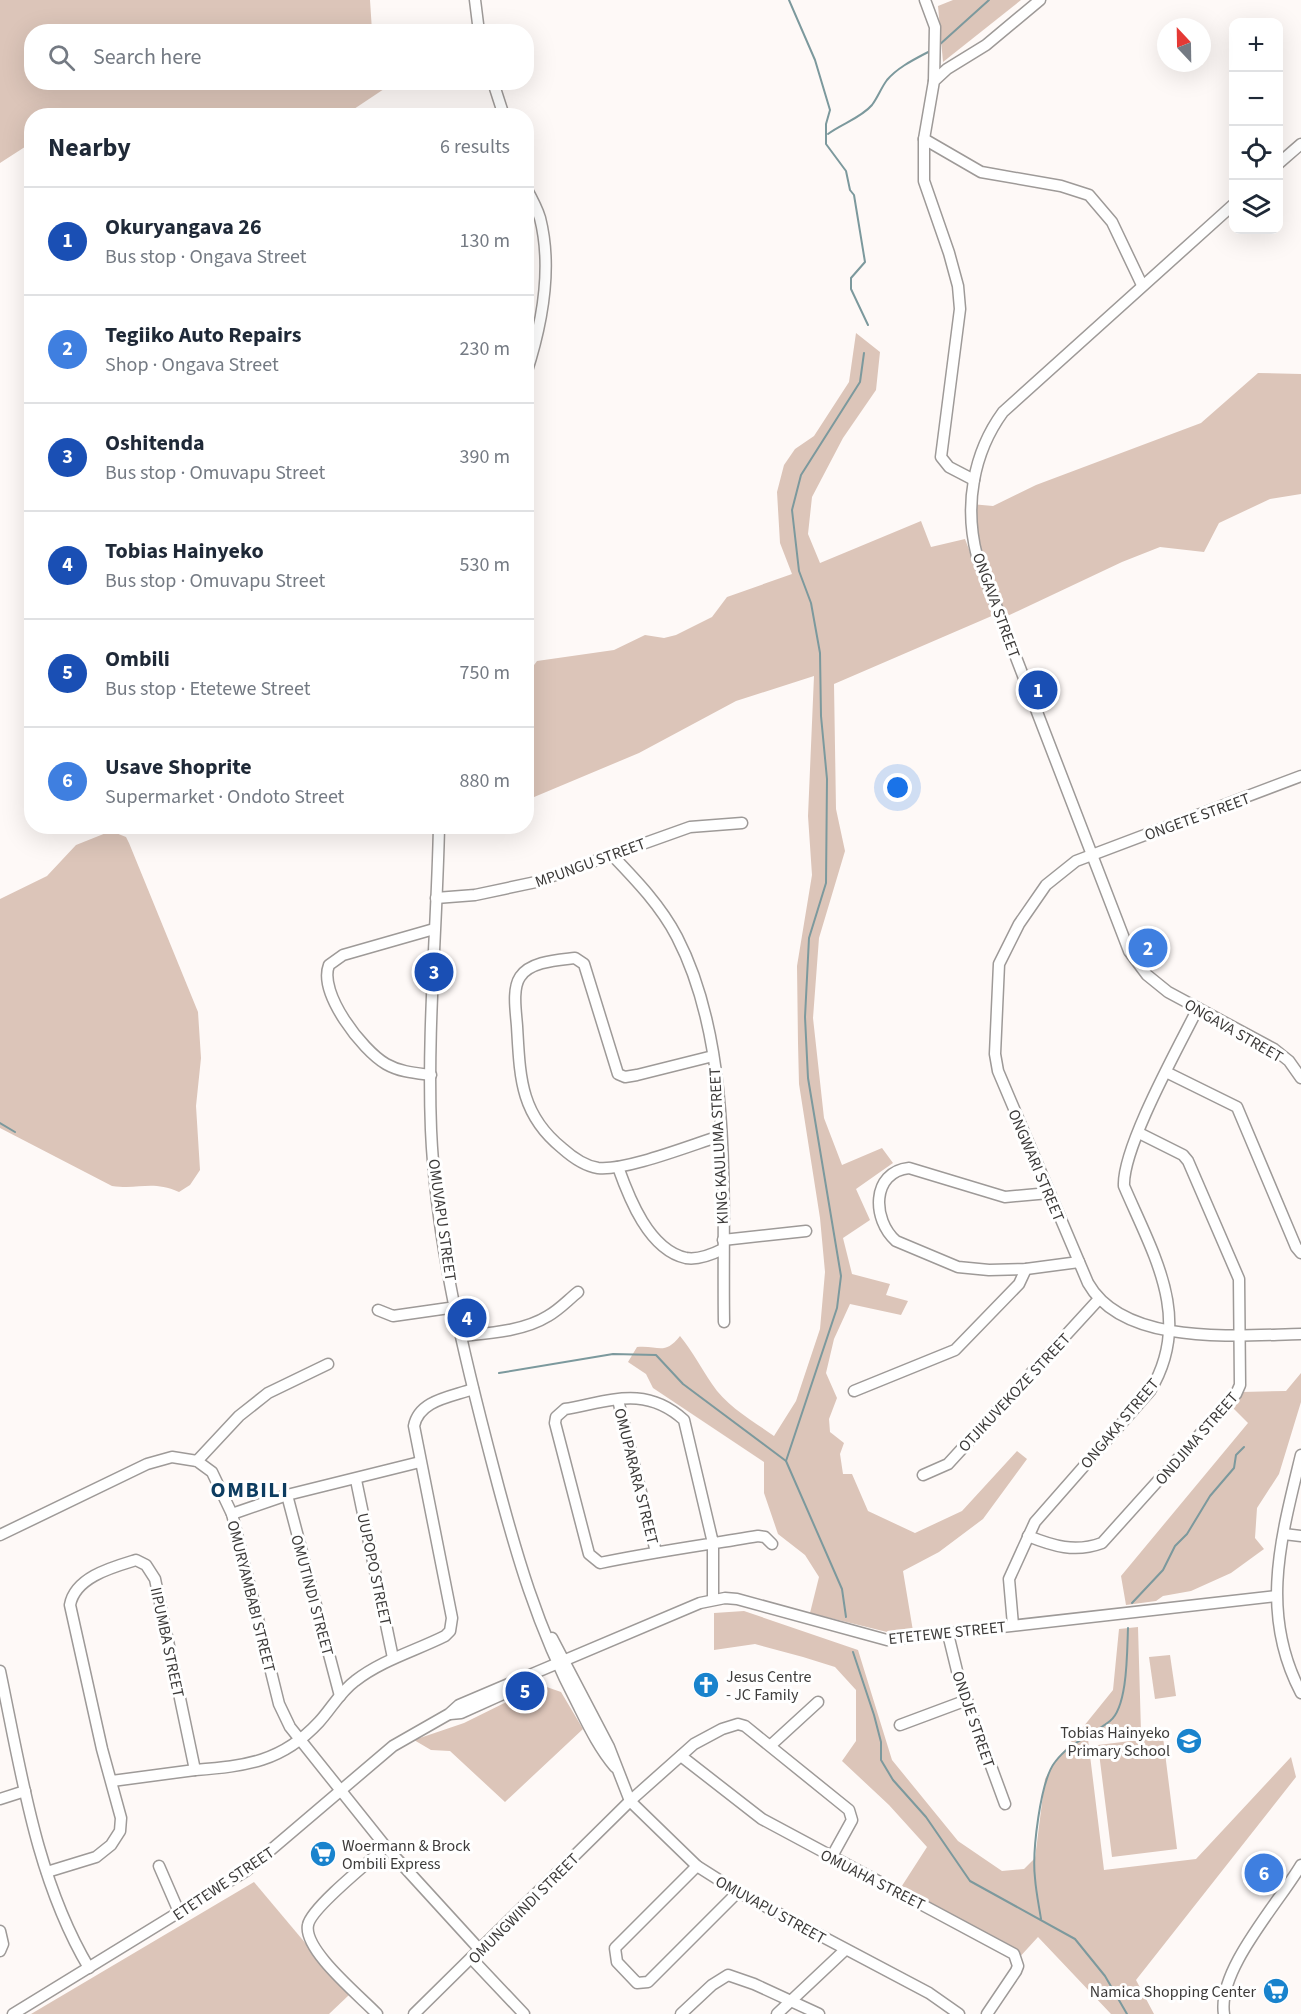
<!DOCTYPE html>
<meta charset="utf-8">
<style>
:root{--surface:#fff;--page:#f2f2f3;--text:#1f2937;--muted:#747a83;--line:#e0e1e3;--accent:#0f766e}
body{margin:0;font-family:"Source Sans 3",sans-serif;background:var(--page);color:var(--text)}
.controls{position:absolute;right:18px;top:18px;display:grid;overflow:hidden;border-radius:12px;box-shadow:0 6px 24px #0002}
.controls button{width:54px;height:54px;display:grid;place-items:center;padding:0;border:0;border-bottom:2px solid var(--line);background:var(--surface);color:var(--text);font:30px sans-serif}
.compass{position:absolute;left:1157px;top:18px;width:54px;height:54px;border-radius:50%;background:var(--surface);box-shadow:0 6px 24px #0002;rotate:338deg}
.you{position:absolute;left:898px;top:788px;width:21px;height:21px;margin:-15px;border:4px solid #fff;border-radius:50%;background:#1a73e8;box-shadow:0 0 0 9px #1a73e833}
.badge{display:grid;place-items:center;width:39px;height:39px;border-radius:50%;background:var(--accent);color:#fff;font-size:20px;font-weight:700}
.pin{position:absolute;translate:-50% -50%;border:3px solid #fff;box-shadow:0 2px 6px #0006}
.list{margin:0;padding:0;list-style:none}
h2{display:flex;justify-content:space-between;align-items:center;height:78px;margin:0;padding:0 24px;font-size:26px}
h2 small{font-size:20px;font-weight:400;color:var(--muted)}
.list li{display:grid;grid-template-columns:39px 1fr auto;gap:18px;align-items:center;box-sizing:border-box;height:108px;padding:0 24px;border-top:2px solid var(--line)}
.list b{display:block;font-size:22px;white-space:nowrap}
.list p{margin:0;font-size:20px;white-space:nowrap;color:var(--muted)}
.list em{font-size:20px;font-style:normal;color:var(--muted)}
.icon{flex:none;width:33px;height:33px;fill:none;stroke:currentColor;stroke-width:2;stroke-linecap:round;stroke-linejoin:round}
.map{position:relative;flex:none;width:1301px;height:2014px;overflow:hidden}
.search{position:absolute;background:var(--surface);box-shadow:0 6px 24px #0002;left:24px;top:24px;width:510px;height:66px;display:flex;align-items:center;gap:15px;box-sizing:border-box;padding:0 21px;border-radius:24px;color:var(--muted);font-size:22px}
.panel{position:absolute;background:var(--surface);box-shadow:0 6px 24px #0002;left:24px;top:108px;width:510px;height:726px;border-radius:24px}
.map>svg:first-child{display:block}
.green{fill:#dcc5b9}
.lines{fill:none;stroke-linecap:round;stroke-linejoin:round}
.stream{stroke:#7c999d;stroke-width:2}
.minor-casing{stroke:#9e9a98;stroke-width:13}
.minor{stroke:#fff;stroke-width:10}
.labels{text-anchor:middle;stroke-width:6;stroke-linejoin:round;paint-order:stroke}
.street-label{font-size:16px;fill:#3d3b3a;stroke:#fff}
.poi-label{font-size:16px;fill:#3d3b3a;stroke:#fff;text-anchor:start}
.district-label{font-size:22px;font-weight:bold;letter-spacing:1.5px;fill:#0d3d61;stroke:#fff}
</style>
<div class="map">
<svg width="1301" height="2014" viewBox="0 0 1301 2014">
<rect width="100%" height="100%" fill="#fef9f7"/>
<!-- green -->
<g class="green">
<path d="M0,0H370L372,31L32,32V82L393,83L345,115L32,116L31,143L0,163Z"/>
<path d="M953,0H1021L943,62L938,6Z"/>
<path d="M856,333L880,352L876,390L843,438L812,497L808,534L820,563L921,521L931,547L965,539L994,615L834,684L836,809L845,851L819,938L813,1018L824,1118L842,1165L882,1148L893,1163L856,1189L870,1220L843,1238L852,1274L890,1284L886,1295L908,1301L901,1315L850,1304L834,1339L826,1373L837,1398L829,1419L830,1432L844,1443L840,1454L843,1474H852L868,1511L915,1533L962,1511L1017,1451L1027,1459L983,1519L939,1552L903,1571L913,1631L887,1632L810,1613L819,1577L805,1555L778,1534L764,1493V1462L653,1388L646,1374L628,1362L637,1347C659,1345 664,1356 680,1336C693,1352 701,1368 712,1384C726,1406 753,1421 774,1436L796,1401L820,1329L825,1272L820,1218L799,1084L798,1043L797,966L812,875L808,816L814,676L736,701L639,753L527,800L526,676L537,661L614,650L645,635L664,638L676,635L712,617L727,597L792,574L780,543L777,492L784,465L795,449L814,436L849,382Z"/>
<path d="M1258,373L1301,374V494L1270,499L1219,523L1204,552L1160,547L1122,562L1001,619L977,556L971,504L993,506L1036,485L1201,423Z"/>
<path d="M111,831L126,837L129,843L198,1012L201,1058L196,1106L200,1170L190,1185L179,1192C151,1180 140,1190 112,1186L0,1128V899L47,876L76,845Z"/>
<path d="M1301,1373V1402L1279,1474L1257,1508L1255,1538L1264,1549L1231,1573L1191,1591L1163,1596L1156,1601L1126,1605L1121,1576L1248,1423L1231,1406L1242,1392L1286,1391Z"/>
<path d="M744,1611L858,1650L892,1760L958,1841L1002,1871L1024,1869L1035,1858L1045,1779L1054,1763L1113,1690L1119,1629L1138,1627L1141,1732L1088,1739L1104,1870L1196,1859L1291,1757L1296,1777L1136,1980L1154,2014H1111L1038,1937L1017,1960L898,1892L927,1847L889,1805L842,1761L856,1741V1690L835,1667L803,1657L755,1644L714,1650V1613Z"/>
<path d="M1170,1655L1176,1696L1155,1699L1149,1657Z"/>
<path d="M541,1685L561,1692L583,1729L505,1802L450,1751L431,1750L414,1740L464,1723Z"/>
<path d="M1163,1737L1177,1849L1112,1857L1098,1745Z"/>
<path d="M254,1882L349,1995L329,2014H31Z"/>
</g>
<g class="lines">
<!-- stream -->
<g class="stream">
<path d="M789,0L815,60L830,110L826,124V144L846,171L850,190L854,195L865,262L851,278V289L868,325"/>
<path d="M938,46L989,0"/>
<path d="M828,134C841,124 861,118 872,105C878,97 881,88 887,80C898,67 915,59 930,51"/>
<path d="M0,1123L15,1132"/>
<path d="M499,1373L613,1354L656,1355L683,1384L786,1461L842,1589L846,1617"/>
<path d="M786,1461L837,1308L841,1276L808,1078L805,1017L809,938L826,883L827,779L821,716L820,653L811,603L799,571L792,510L801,475L860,382L864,353"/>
<path d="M1132,1603L1163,1570L1175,1546L1187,1534L1210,1496L1234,1468L1236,1455L1244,1447"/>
<path d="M853,1652L874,1715L881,1742V1760L893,1780L926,1817L970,1881L1075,1939L1105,1976L1127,2014"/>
<path d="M1041,1919C1039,1906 1036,1892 1035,1878C1032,1853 1040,1781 1055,1762C1070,1742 1091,1736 1110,1721C1128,1707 1127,1650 1128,1628"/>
</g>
<!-- minor casing -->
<g class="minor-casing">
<g id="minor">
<path d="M475,0L479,32"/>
<path d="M925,0L935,27L934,81"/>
<path d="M493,82L504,116"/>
<path d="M924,139L981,172L1061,186L1089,195L1112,222L1142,285"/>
<path d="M1278,164L1301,144"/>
<path d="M526,188C531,197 537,208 540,218C553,269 542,325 526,374"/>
<path d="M1234,204L1003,412C973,453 964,506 977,556L1129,951L1147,975L1168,992L1274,1049L1289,1061L1301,1078"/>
<path d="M974,480L949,467L941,457L960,309L958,286L949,253L924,181V139L934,81L947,69L986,45L1040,0"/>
<path d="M1301,776L1076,861L1046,885L1019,924L999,964L995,1054L998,1071L1088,1283C1124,1347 1238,1335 1301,1334"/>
<path d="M439,826C437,927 427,1029 431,1130C436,1244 465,1360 494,1470C516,1554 537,1627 578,1705C589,1727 599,1748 615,1767"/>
<path d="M612,855C636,880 661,906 677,937C734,1047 722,1201 724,1322"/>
<path d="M436,898L475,895L536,882L690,827L742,823"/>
<path d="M713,1056L637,1075L625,1077L618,1074L584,964L575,958C559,960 530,961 520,977C512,989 516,1012 517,1026C520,1077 520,1114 562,1148C572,1157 585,1166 598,1168C626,1171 691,1145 720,1136"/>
<path d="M1166,1072L1237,1107L1296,1247L1301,1253"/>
<path d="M431,1075C415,1073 400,1072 386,1064C362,1050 318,993 329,965L343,955L434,929"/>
<path d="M618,1167C629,1198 649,1250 686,1258C698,1260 713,1254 723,1249"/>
<path d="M1049,1193L1005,1197L909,1168C871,1172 872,1220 896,1241L958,1267L989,1270L1026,1269L1079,1262"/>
<path d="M723,1240L806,1231"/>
<path d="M378,1310L393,1316L456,1307"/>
<path d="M462,1336C490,1333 524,1331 548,1316C559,1310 568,1300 578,1292"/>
<path d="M854,1391L955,1350L1019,1284L1026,1269"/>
<path d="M618,1400L656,1552"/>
<path d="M1301,1455C1281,1538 1259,1613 1301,1693"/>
<path d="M197,1461L239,1416L268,1393L328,1364"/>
<path d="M923,1475L948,1464L1099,1299"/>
<path d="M356,1480L393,1658"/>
<path d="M287,1495L340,1696"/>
<path d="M232,1514L287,1495L420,1462"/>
<path d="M1284,1534L1301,1536"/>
<path d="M0,1535L147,1464L172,1457L197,1461L212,1472L232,1514L279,1704L290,1727L386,1847L481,1951"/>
<path d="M1028,1536C1053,1546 1075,1553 1102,1543L1236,1394L1240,1385L1239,1279L1188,1161L1183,1155L1139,1133"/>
<path d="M713,1599V1543L684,1420C645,1385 611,1401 565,1409L556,1417L555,1423L589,1554L600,1563C652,1552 705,1545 758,1536L765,1537L772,1544"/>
<path d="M1013,1625L1009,1579L1035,1522L1150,1391C1194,1319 1153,1254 1124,1186C1122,1148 1179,1046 1198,1008"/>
<path d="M948,1634L959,1679L1005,1804"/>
<path d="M552,1638L609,1747L630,1801L697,1866L738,1892L929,1993L959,2014"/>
<path d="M0,1671C21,1771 36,1879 89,1968"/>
<path d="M450,1714L461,1713L532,1681"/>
<path d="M900,1725L967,1700"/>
<path d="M771,1745L818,1702"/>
<path d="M681,1756L762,1819L1014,1954L1018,1966L1016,1971L987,2014"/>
<path d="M195,1770C246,1766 282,1762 319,1722C331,1709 340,1692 355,1681C382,1660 415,1651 445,1636L450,1631L452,1618L414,1426C419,1400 451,1397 473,1389"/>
<path d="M0,1799L25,1791"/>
<path d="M159,1866L179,1912"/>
<path d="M697,1866L615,1948L617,1962L637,1983L648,1982L738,1892"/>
<path d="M47,1872L96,1857L111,1845L120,1831L121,1818L102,1749L70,1605C75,1577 113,1567 136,1560L146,1565L155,1579L195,1770L112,1781"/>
<path d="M0,1931L3,1944L0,1951"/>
<path d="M472,1959L524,2014"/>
<path d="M13,2014L246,1871L393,1746L449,1714L459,1705L700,1603L725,1598L737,1599L887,1640L1276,1596"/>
<path d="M377,2014C360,1996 303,1950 308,1925C311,1908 370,1861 386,1847"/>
<path d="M414,2014L630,1801L694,1744L722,1729L738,1724L745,1726L849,1810L852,1820L831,1858"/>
<path d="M681,2014L712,1985L728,1975L754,1984L819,2014"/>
<path d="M777,2014L845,1950"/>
<path d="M1224,2014C1217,1970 1278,1904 1301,1865"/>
</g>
</g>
<!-- minor -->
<use href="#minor" class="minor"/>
</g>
<!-- icons -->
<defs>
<g id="church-disc" transform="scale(1.35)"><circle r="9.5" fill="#1983cd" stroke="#fff"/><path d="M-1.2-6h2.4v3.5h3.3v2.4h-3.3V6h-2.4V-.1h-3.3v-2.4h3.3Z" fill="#fff"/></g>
<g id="school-disc" transform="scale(1.35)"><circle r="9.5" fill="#1983cd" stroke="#fff"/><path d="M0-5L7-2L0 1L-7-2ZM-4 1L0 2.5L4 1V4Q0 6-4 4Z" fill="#fff"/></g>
<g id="supermarket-disc" transform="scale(1.35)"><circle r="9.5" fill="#1983cd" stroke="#fff"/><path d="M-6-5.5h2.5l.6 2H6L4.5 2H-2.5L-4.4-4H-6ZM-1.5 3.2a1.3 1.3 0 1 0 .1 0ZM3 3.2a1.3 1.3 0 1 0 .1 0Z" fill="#fff"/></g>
</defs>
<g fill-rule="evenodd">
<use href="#church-disc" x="706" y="1685"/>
<use href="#school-disc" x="1189" y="1741"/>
<use href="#supermarket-disc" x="323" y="1854"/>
<use href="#supermarket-disc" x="1276" y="1991"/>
</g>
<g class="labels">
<!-- street labels -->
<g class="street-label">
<text transform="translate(997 605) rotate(70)" y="6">ONGAVA STREET</text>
<text transform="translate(1197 816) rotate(-20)" y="6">ONGETE STREET</text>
<text transform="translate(590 862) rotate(-20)" y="6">MPUNGU STREET</text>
<text transform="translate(1234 1030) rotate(30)" y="6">ONGAVA STREET</text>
<text transform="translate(718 1146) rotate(-93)" y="6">KING KAULUMA STREET</text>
<text transform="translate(1037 1165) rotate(67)" y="6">ONGWARI STREET</text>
<text transform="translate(443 1220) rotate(82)" y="6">OMUVAPU STREET</text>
<text transform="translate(1014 1392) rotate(-47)" y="6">OTJIKUVEKOZE STREET</text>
<text transform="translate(1119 1423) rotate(-50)" y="6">ONGAKA STREET</text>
<text transform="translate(1196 1438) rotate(-49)" y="6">ONDJIMA STREET</text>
<text transform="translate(637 1476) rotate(76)" y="6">OMUPARARA STREET</text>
<text transform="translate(375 1569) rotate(78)" y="6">UUPOPO STREET</text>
<text transform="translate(313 1595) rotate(75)" y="6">OMUTINDI STREET</text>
<text transform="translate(252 1596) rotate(76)" y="6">OMURYAMBABI STREET</text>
<text transform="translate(947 1632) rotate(-6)" y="6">ETETEWE STREET</text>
<text transform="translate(168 1642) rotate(78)" y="6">IIPUMBA STREET</text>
<text transform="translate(974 1719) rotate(71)" y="6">ONDJE STREET</text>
<text transform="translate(873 1879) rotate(27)" y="6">OMUAHA STREET</text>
<text transform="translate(223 1883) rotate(-34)" y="6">ETETEWE STREET</text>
<text transform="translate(523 1908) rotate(-45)" y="6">OMUNGWINDI STREET</text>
<text transform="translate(771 1909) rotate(29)" y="6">OMUVAPU STREET</text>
</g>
<!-- poi labels -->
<g class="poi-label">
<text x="726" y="1682">Jesus Centre<tspan x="726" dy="18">- JC Family</tspan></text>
<text x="1170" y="1738" text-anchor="end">Tobias Hainyeko<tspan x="1170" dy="18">Primary School</tspan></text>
<text x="342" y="1851">Woermann &amp; Brock<tspan x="342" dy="18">Ombili Express</tspan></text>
<text x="1256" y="1997" text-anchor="end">Namica Shopping Center</text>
</g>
<!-- district labels -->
<g class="district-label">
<text x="250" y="1497">OMBILI</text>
</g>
</g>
</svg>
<div class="controls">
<button>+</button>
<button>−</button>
<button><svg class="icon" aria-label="locate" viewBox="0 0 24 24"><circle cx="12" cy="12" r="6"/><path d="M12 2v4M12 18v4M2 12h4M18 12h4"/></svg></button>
<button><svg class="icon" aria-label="layers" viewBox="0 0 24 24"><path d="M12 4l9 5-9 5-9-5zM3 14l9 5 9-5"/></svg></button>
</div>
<svg class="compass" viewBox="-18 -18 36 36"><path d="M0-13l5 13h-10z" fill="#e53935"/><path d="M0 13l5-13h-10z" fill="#747a83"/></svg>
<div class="you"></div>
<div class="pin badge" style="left:1038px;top:690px;background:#1a4fb4">1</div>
<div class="pin badge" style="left:1148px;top:948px;background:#3f7fe0">2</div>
<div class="pin badge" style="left:434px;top:972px;background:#1a4fb4">3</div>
<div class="pin badge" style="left:467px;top:1318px;background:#1a4fb4">4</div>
<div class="pin badge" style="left:525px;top:1691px;background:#1a4fb4">5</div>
<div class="pin badge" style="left:1264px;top:1873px;background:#3f7fe0">6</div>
<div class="search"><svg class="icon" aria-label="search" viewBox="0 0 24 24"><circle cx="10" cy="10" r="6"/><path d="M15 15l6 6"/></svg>Search here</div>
<section class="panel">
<h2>Nearby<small>6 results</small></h2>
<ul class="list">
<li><span class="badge" style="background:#1a4fb4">1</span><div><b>Okuryangava 26</b><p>Bus stop · Ongava Street</p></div><em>130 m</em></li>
<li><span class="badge" style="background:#3f7fe0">2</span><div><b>Tegiiko Auto Repairs</b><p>Shop · Ongava Street</p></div><em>230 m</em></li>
<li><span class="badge" style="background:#1a4fb4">3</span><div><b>Oshitenda</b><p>Bus stop · Omuvapu Street</p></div><em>390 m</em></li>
<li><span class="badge" style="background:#1a4fb4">4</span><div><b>Tobias Hainyeko</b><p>Bus stop · Omuvapu Street</p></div><em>530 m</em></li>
<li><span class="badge" style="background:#1a4fb4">5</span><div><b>Ombili</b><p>Bus stop · Etetewe Street</p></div><em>750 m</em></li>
<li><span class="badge" style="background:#3f7fe0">6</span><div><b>Usave Shoprite</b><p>Supermarket · Ondoto Street</p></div><em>880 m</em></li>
</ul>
</section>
</div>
